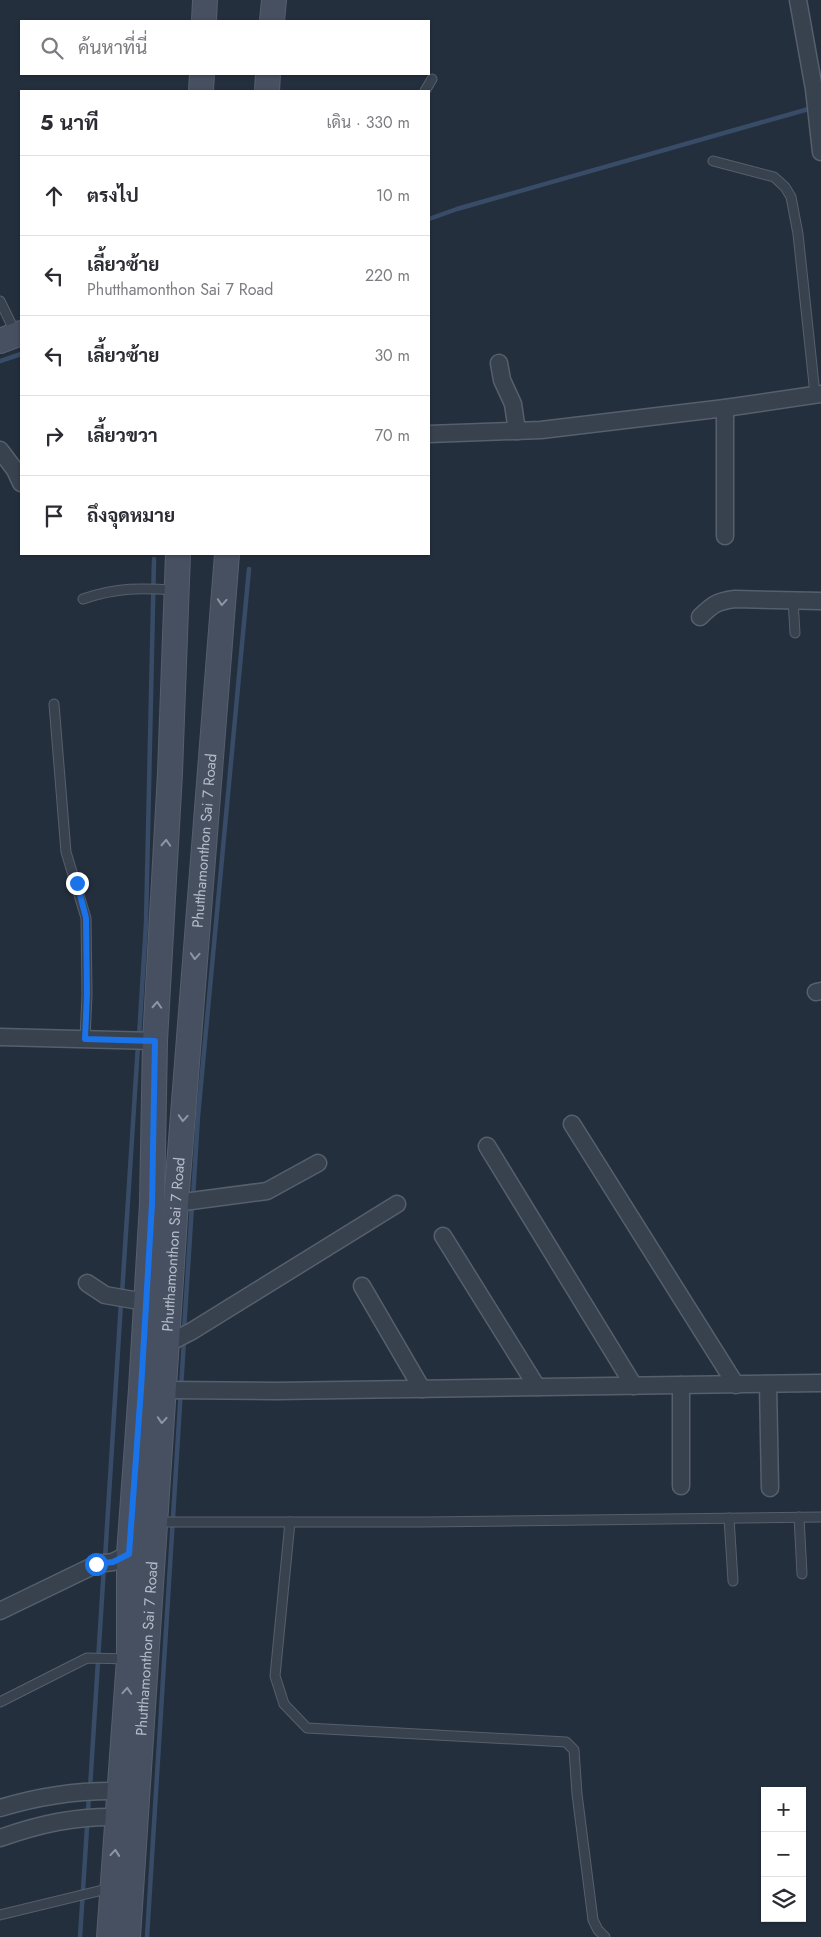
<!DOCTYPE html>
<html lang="th">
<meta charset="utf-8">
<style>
:root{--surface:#fff;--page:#f2f2f3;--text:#2b2b33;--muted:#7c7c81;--line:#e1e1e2}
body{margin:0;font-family:Jost,Sarabun,sans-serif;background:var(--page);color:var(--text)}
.controls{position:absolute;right:15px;bottom:15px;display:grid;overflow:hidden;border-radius:0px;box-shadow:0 1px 4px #0004}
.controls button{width:45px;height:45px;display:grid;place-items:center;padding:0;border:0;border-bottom:1px solid var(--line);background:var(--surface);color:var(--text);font:25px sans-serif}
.stop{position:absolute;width:15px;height:15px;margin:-11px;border:4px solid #1a73e8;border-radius:50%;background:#fff}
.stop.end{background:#1a73e8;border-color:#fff;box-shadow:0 1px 5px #0008}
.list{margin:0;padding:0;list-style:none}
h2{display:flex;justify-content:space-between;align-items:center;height:65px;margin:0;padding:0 20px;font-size:21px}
h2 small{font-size:16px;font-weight:400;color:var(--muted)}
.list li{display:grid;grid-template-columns:32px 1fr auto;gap:15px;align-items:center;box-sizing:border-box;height:80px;padding:0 20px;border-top:1px solid var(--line)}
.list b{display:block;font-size:19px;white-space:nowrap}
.list p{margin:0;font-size:16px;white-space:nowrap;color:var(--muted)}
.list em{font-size:16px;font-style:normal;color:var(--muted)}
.icon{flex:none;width:28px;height:28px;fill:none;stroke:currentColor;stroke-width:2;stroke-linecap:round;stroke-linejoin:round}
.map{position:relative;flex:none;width:821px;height:1937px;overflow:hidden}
.search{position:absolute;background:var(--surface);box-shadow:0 1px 4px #0004;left:20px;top:20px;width:410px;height:55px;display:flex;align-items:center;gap:12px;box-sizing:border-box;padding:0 18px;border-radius:0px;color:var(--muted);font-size:19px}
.panel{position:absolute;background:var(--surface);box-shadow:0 1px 4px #0004;left:20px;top:90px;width:410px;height:465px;border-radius:0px}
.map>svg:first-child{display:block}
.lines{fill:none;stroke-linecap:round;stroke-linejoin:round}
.stream{stroke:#394c67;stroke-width:4.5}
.lane-casing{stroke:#565f6c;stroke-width:11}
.street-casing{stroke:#565f6c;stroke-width:19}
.secondary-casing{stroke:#565f6c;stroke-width:26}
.lane{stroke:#38414e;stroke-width:9}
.street{stroke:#38414e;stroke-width:16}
.secondary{stroke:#465061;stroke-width:24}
.oneway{stroke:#8e96a5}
.route{stroke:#1a73e8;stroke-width:6}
.labels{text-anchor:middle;stroke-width:4.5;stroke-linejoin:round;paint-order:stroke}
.street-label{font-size:15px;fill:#b4bcc9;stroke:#1d2633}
</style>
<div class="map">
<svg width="821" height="1937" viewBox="0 0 821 1937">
<rect width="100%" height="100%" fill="#242f3e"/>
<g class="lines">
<!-- stream -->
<g class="stream">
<path d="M429,219L457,209L812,108"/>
<path d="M0,361L21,354"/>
<path d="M139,1037L146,924L154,559"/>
<path d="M193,1197L198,1116L249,569"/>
<path d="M122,1294L138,1045"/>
<path d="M184,1330L192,1205"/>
<path d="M105,1559L121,1302"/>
<path d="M90,1788L104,1566"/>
<path d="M80,1937L89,1796"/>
<path d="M147,1937L184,1340"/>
</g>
<!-- lane casing -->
<g class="lane-casing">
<g id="lane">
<path d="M425,91L432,79"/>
<path d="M713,161L774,177L785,187L791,197L798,234L815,394"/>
<path d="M0,301L16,334"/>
<path d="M83,599C118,587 140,588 177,590"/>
<path d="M793,600L795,633"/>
<path d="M54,704L66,852L86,918L87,995L85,1039"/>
<path d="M799,1517L802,1574"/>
<path d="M729,1518L733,1581"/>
<path d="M156,1522H424L821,1517"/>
<path d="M290,1522L275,1676L284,1704L307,1728L566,1742L574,1750L577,1794L593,1920L598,1930L605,1937"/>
<path d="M0,1702L87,1658L129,1659"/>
<path d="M0,1915L111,1888"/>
</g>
</g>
<!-- street casing -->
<g class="street-casing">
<g id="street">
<path d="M798,0L814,89L821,152"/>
<path d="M499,363L502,380L513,404L517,431"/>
<path d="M725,408V536"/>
<path d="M429,434L541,430L725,408L821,394"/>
<path d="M0,450L15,470L21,483"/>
<path d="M700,617C712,605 717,601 735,599L821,601"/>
<path d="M816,992L821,991"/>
<path d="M0,1037L155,1041"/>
<path d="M572,1124L736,1385"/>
<path d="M487,1146L634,1386"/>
<path d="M176,1203L267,1191L318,1163"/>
<path d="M443,1236L537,1387"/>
<path d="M87,1283L105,1295L145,1302"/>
<path d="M362,1286L422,1389"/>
<path d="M167,1344L192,1331L397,1204"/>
<path d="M768,1384L770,1488"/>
<path d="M681,1385V1486"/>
<path d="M164,1390L276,1391L821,1383"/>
<path d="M0,1611L97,1564L113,1562L129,1554"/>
<path d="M0,1808C39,1796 79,1790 120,1791"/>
<path d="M0,1838C40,1824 75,1816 118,1817"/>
</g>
</g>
<!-- secondary casing -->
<g class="secondary-casing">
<g id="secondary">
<path d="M204,21L205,0"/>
<path d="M272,21L274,0"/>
<path d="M201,91L202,74"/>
<path d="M267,91L268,74"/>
<path d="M0,341L21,333"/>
<path d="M109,1937L129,1659V1554L141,1389L152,1204L155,1041L170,773L178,554"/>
<path id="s1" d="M128,1937L176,1203L227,554"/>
</g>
</g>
<!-- lane -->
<use href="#lane" class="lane"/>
<!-- street -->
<use href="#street" class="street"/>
<!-- secondary -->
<use href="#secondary" class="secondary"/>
</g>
<!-- one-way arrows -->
<defs><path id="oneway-chevron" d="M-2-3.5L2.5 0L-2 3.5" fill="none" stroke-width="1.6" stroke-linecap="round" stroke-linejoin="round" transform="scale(1.25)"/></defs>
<g class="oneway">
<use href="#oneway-chevron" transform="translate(222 602) rotate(94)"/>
<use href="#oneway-chevron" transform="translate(166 843) rotate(-87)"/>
<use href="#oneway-chevron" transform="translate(195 956) rotate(94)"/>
<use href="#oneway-chevron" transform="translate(157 1005) rotate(-87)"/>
<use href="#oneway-chevron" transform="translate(183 1118) rotate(94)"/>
<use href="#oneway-chevron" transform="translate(162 1420) rotate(94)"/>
<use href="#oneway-chevron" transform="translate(127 1691) rotate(-86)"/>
<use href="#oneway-chevron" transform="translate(115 1853) rotate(-85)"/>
</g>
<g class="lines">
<!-- route -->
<path class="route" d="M77,883L86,918L87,994L85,1039L155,1041L152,1204L141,1389L129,1554L113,1562L96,1564"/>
</g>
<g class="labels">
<!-- street labels -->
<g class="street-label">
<text dy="5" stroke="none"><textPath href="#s1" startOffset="1099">Phutthamonthon Sai 7 Road</textPath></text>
<text dy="5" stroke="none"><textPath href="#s1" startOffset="694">Phutthamonthon Sai 7 Road</textPath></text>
<text dy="5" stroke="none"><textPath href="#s1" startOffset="289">Phutthamonthon Sai 7 Road</textPath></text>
</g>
</g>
</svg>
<div class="controls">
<button>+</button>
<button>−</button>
<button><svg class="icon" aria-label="layers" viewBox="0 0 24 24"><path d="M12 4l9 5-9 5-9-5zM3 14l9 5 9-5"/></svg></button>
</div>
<div class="stop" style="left:96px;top:1564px"></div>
<div class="stop end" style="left:77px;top:883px"></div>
<div class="search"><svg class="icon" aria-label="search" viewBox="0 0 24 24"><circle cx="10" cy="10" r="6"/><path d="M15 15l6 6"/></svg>ค้นหาที่นี่</div>
<section class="panel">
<h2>5 นาที<small>เดิน · 330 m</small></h2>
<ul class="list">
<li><svg class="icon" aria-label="ahead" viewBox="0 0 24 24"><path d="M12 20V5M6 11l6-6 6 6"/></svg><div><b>ตรงไป</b></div><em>10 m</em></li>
<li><svg class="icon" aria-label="left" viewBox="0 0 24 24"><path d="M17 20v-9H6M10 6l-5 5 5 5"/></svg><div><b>เลี้ยวซ้าย</b><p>Phutthamonthon Sai 7 Road</p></div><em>220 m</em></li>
<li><svg class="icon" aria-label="left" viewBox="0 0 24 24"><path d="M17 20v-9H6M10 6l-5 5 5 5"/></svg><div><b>เลี้ยวซ้าย</b></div><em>30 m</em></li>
<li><svg class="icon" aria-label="right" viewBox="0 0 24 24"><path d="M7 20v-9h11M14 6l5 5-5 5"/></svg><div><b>เลี้ยวขวา</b></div><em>70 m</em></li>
<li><svg class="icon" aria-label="arrive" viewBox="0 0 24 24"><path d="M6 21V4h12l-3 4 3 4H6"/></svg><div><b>ถึงจุดหมาย</b></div></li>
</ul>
</section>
</div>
